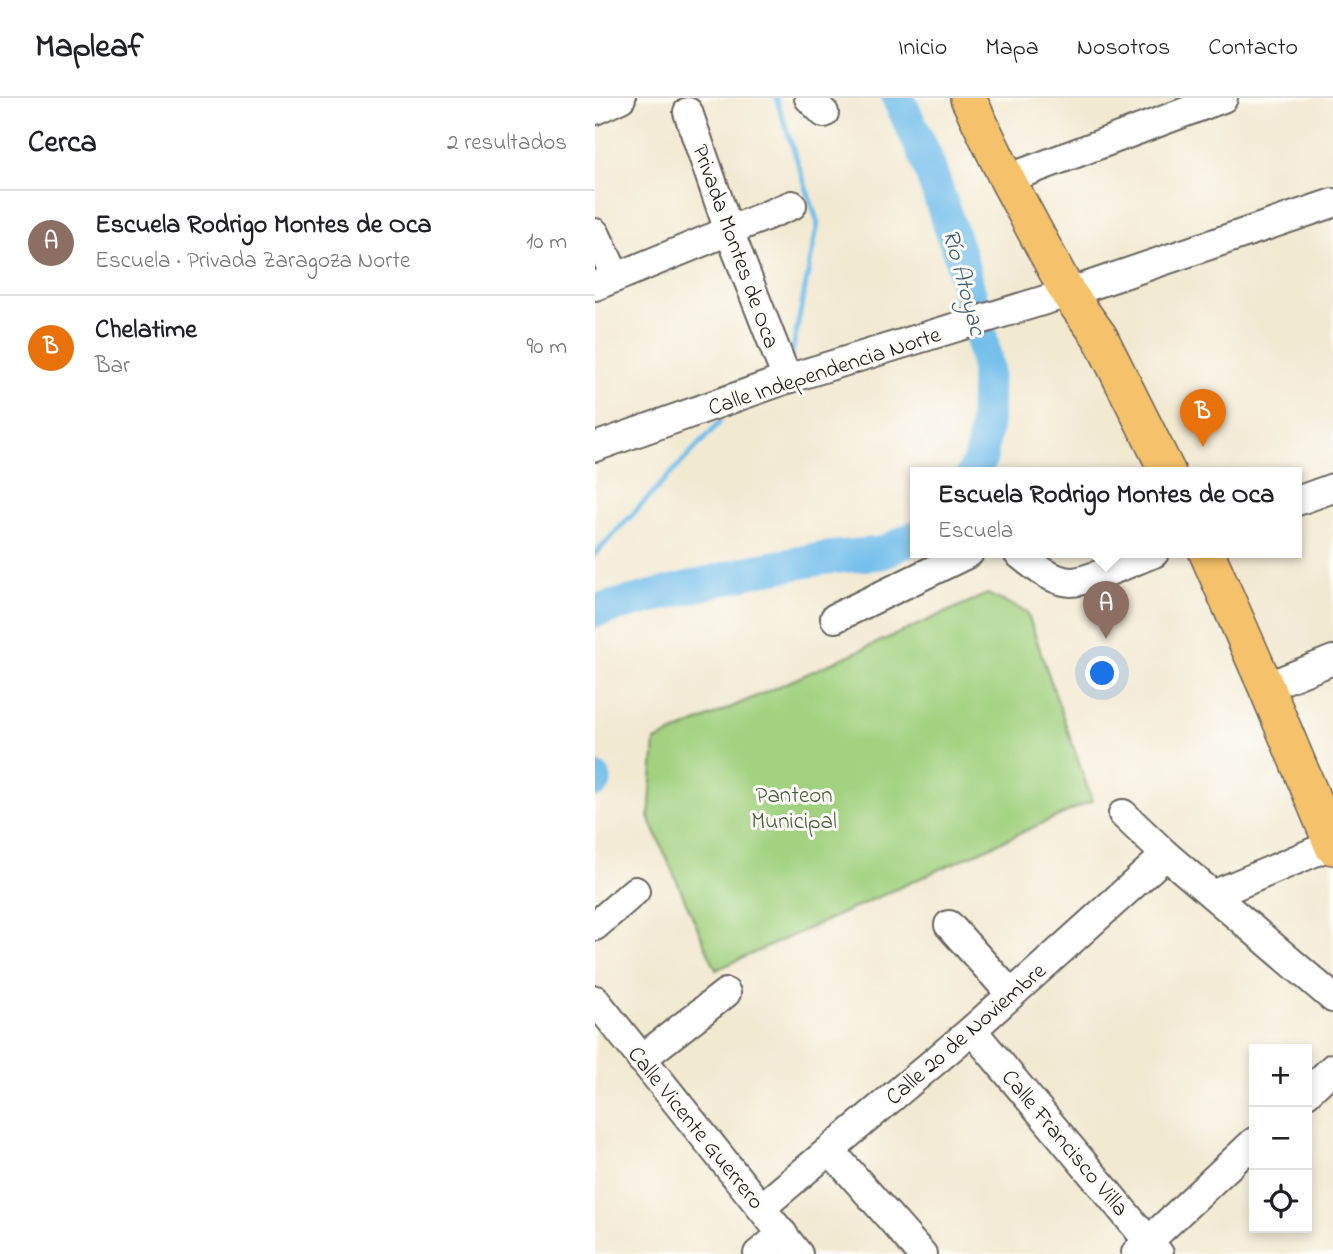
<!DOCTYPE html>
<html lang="es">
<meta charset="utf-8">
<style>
:root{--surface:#fff;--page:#f6f6f6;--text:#202124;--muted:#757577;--line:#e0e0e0;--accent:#d1495b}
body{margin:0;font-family:"Indie Flower",sans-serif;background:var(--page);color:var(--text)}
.controls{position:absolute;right:21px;bottom:21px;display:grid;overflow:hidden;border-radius:0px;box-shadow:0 4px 10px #0003}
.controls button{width:63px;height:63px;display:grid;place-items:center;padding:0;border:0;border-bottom:2px solid var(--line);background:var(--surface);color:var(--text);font:35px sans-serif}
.you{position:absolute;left:508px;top:576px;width:24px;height:24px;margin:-18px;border:5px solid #fff;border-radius:50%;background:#1a73e8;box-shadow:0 0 0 10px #1a73e833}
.badge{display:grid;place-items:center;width:46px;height:46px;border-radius:50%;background:var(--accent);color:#fff;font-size:23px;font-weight:700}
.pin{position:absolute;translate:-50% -58px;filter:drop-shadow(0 2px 4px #0008)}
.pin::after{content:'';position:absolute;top:37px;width:24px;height:21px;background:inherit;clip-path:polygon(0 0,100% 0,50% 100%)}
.popup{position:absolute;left:315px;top:369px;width:392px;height:91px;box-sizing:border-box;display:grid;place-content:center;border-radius:0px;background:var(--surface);filter:drop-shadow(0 2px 5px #0005);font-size:23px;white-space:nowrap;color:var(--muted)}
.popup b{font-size:26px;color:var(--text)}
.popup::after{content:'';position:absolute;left:50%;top:100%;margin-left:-14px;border:14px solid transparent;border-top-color:var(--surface)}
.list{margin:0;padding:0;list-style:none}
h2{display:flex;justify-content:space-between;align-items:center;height:91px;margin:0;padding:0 28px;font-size:30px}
h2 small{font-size:23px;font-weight:400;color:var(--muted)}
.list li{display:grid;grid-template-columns:46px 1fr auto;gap:21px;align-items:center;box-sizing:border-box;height:105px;padding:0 28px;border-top:2px solid var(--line)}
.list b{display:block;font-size:26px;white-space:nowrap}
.list p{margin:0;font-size:23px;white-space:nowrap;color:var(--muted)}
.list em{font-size:23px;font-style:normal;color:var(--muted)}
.icon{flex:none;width:38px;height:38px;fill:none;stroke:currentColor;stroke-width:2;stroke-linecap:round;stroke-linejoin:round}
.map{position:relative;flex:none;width:738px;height:1156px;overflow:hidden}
header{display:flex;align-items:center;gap:42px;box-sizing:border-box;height:98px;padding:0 35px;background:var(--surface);border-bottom:2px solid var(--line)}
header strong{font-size:33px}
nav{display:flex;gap:38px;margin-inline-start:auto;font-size:24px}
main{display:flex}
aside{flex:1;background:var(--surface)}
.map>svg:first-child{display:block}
.green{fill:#a2d280;stroke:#5f774e;stroke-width:2}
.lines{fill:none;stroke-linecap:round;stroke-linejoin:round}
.stream{stroke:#71beeb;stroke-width:5}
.river{stroke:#71beeb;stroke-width:33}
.minor-casing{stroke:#67645b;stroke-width:32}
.major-casing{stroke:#67645b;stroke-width:38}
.minor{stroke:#fff;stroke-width:28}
.major{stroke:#f5c16b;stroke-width:35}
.labels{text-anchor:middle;stroke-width:6;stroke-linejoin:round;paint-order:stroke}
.street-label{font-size:23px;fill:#1c1c1c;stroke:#fdfcf7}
.park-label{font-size:23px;fill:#4b5c3f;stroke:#fdfcf7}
.water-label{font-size:24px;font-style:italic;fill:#3e5d6f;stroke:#fdfcf7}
</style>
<header>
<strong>Mapleaf</strong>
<nav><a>Inicio</a><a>Mapa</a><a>Nosotros</a><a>Contacto</a></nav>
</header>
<main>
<aside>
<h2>Cerca<small>2 resultados</small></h2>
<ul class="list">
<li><span class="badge" style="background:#8d6e63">A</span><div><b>Escuela Rodrigo Montes de Oca</b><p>Escuela · Privada Zaragoza Norte</p></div><em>10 m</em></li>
<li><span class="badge" style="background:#e8710a">B</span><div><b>Chelatime</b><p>Bar</p></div><em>90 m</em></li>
</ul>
</aside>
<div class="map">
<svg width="738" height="1156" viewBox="0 0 738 1156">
<rect width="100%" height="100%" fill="#fdfcf7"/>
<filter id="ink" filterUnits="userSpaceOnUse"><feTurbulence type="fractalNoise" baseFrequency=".0143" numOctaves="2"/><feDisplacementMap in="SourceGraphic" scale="14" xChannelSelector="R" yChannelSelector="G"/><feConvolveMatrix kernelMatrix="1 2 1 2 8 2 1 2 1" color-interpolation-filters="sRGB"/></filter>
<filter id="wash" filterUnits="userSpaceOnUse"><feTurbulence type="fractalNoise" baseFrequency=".00686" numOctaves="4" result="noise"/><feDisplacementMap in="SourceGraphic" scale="28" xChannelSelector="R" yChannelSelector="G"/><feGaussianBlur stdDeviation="1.57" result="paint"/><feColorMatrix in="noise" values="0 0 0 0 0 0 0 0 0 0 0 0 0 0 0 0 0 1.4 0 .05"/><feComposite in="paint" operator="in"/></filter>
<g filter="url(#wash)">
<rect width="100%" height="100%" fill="#f2e9d1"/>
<!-- green -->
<path class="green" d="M392,496L432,514L497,703L121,872L54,720L60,643Z"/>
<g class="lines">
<!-- stream -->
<g class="stream">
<path d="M181,0L223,125L196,260"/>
<path d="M0,456L125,324"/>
</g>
<!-- river -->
<g class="river">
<path d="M303,0L330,57L365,158L386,238L392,269L391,326L386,360L378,375"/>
<path d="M0,513L163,472L232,460L287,455L320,439"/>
<path d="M0,681V683"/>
</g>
</g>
</g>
<g filter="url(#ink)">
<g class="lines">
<!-- minor casing -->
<g class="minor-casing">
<g id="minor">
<path d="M214,0L229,15"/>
<path d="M0,12L26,0"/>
<path d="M93,14L134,133L192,281"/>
<path d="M412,81L628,0"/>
<path d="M0,135L21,179"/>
<path d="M0,188L197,107"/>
<path d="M0,349L192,281L473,195L738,105"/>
<path d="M702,403L738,390"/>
<path d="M423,455C438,467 456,483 476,484C493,484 540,462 559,455"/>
<path d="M240,520L374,455"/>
<path d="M671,589L738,562"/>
<path d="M528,716L571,757L738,900"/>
<path d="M618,797L738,746"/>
<path d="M354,827L416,896"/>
<path d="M0,828L40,793"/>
<path d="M0,902L203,1156"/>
<path d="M377,932L564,1156"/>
<path d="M46,961L131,895"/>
<path d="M712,995L738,970"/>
<path d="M235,1052L327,1156"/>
<path d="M167,1109L377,932L571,757"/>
<path d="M541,1155L659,1044"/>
<path d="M163,1156L188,1136"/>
</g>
</g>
<!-- major casing -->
<g class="major-casing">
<g id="major">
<path d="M373,0L412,81L473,195L505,239L573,375"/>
<path d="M612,455L671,589L738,749"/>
</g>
</g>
<!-- minor -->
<use href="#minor" class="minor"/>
<!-- major -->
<use href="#major" class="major"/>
</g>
</g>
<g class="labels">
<!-- street labels -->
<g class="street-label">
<text transform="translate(142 148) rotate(70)" y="8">Privada Montes de Oca</text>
<text transform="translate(229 272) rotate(-18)" y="8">Calle Independencia Norte</text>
<text transform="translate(370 935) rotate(-41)" y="8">Calle 20 de Noviembre</text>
<text transform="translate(102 1029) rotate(51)" y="8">Calle Vicente Guerrero</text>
<text transform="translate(471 1044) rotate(50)" y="8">Calle Francisco Villa</text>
</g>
<!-- park labels -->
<g class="park-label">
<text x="199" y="704">Panteon<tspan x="199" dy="26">Municipal</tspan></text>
</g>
<!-- water labels -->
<g class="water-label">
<text transform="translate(370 184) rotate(75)" y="8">Río Atoyac</text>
</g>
</g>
</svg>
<div class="controls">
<button>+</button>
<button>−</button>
<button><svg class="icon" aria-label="locate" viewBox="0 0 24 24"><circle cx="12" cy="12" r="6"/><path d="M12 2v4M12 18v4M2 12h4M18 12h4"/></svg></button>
</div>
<div class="you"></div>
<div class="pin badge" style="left:511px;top:541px;background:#8d6e63">A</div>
<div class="popup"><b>Escuela Rodrigo Montes de Oca</b>Escuela</div>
<div class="pin badge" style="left:608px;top:349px;background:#e8710a">B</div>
</div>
</main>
